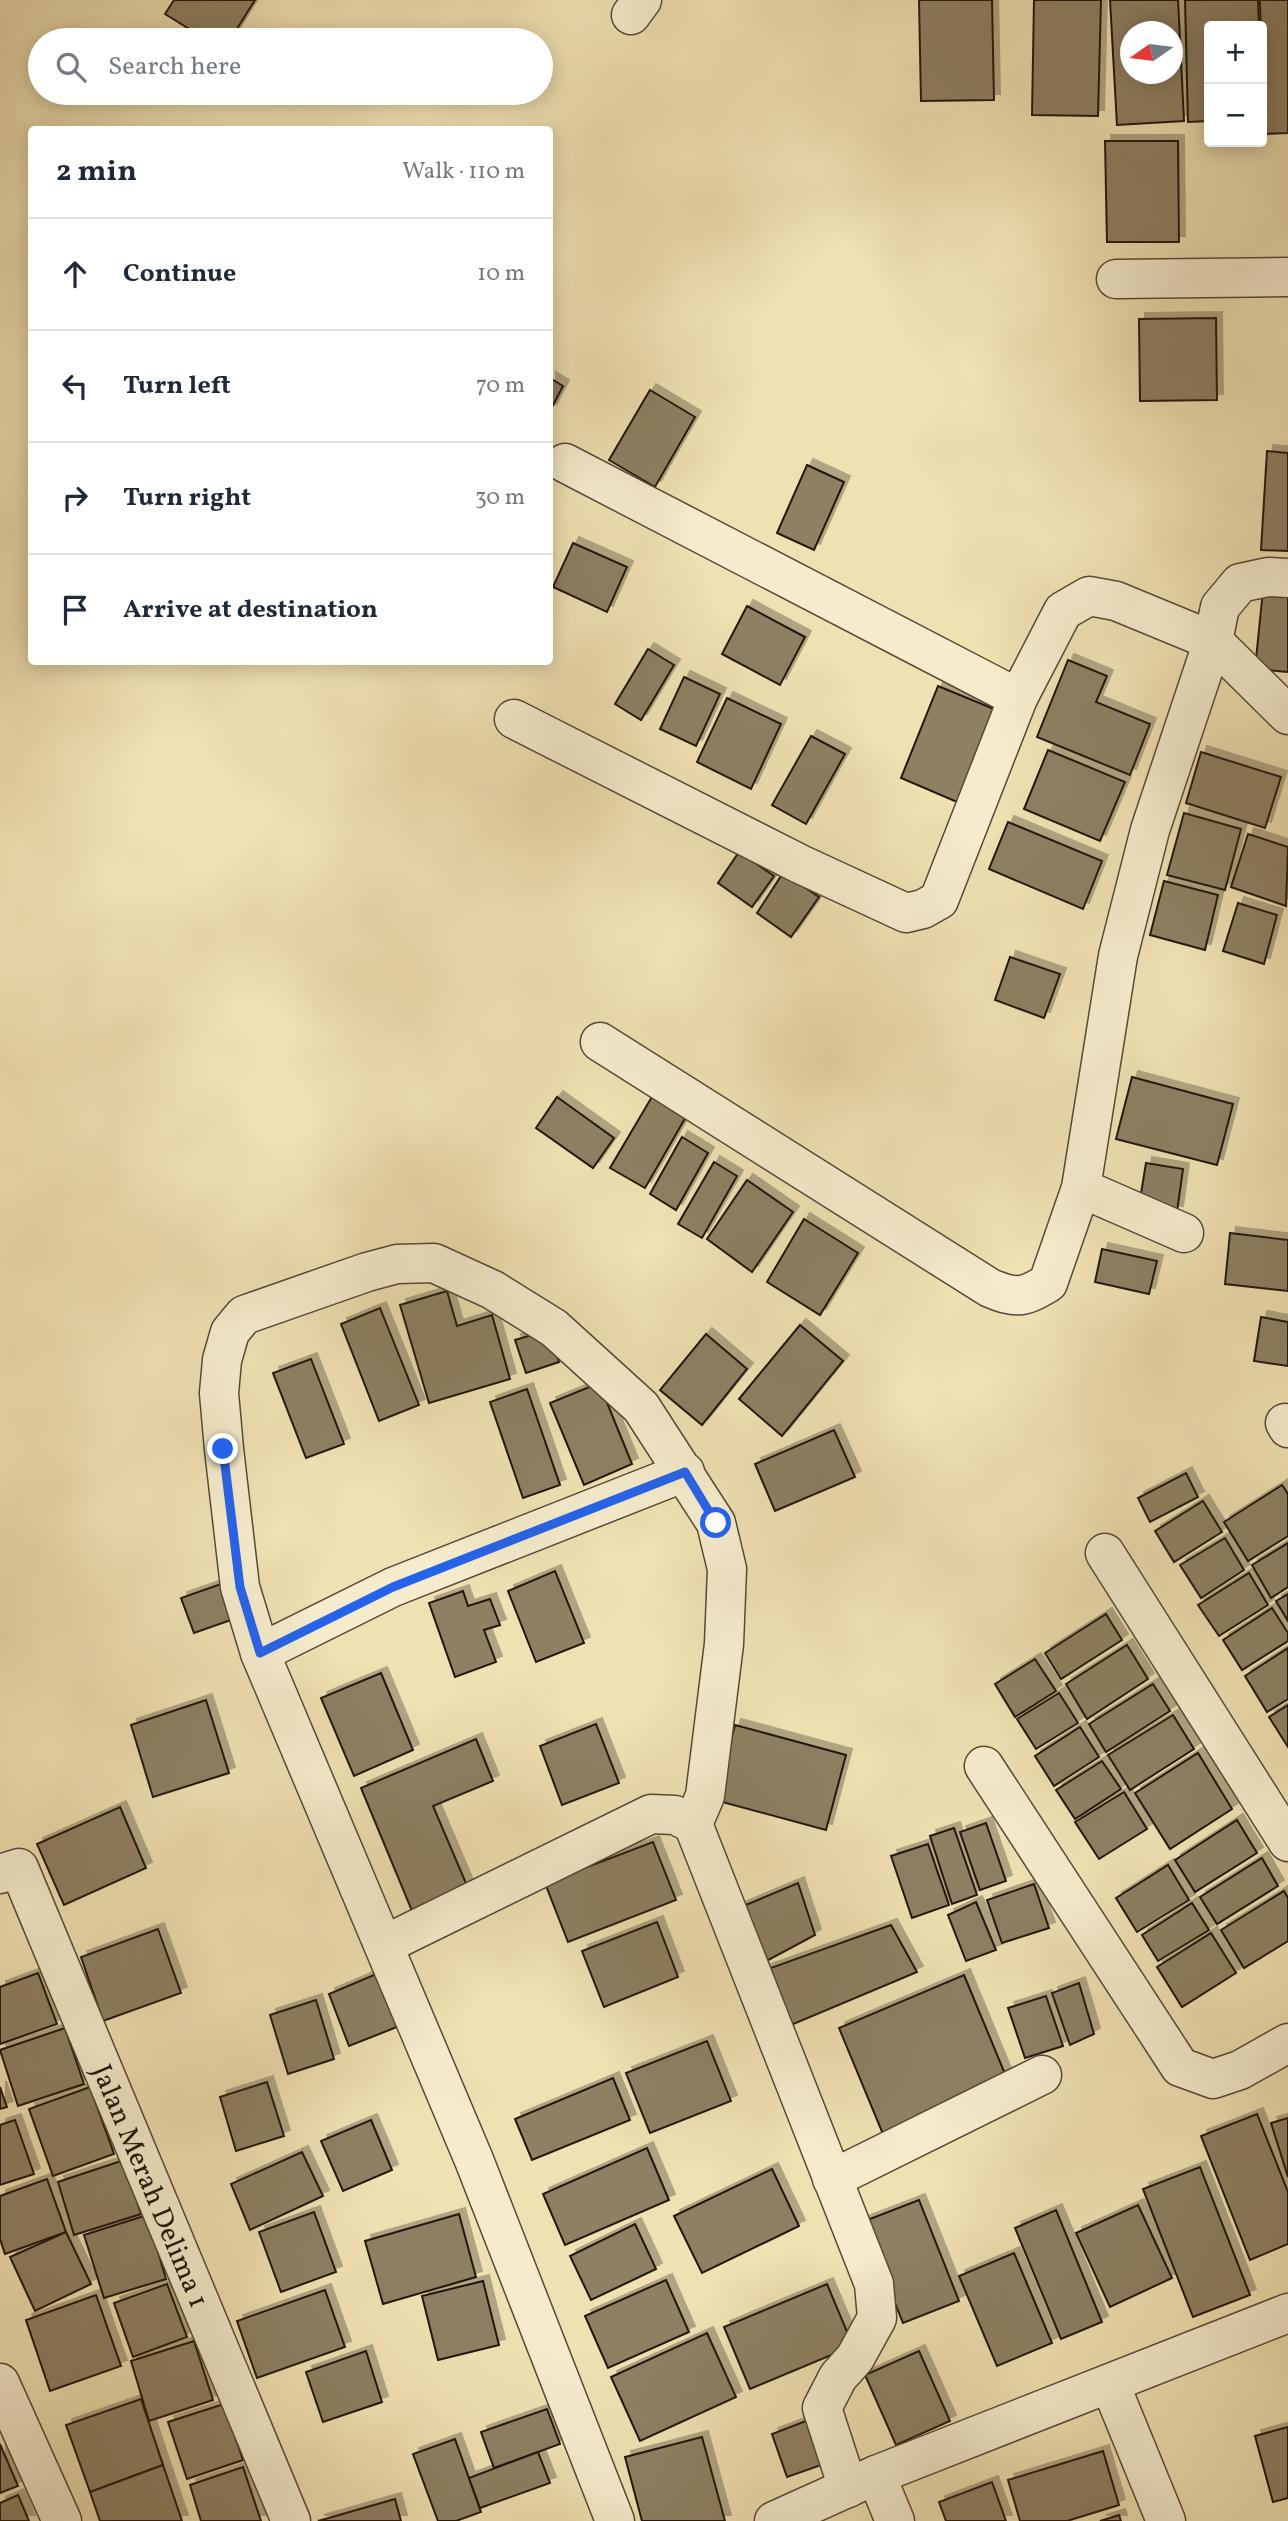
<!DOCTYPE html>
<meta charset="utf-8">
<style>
:root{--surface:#fff;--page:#f2f2f3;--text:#1f2937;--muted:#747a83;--line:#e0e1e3}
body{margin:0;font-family:Vollkorn,serif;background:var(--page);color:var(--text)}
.controls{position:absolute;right:21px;top:21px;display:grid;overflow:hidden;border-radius:7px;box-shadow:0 4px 18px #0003}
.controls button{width:63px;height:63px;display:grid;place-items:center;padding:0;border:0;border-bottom:2px solid var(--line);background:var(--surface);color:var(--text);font:35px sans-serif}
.compass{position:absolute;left:1120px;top:21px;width:63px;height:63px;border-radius:50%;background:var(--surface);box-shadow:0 4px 18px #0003;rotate:256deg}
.stop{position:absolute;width:21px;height:21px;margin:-16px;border:5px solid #2563eb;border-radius:50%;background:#fff}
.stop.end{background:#2563eb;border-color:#fff;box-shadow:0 2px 7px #0008}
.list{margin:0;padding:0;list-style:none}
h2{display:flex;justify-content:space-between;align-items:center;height:91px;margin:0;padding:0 28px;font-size:30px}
h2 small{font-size:23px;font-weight:400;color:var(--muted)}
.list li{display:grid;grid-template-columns:46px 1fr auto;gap:21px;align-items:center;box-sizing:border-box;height:112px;padding:0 28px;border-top:2px solid var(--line)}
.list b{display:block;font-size:26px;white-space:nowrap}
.list em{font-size:23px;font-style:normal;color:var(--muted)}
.icon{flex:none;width:38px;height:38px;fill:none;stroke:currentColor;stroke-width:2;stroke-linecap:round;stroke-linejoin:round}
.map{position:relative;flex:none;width:1288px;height:2521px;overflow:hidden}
.search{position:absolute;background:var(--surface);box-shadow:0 4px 18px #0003;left:28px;top:28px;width:525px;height:77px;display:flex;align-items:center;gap:18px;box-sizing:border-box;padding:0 24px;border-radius:38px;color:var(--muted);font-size:26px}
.panel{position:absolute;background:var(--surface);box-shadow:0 4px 18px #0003;left:28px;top:126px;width:525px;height:539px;border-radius:7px}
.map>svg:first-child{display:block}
.building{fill:#8d8063;stroke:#23160e;stroke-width:2;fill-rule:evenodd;filter:url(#shadow)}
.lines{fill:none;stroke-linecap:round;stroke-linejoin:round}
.minor-casing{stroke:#564937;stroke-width:41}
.minor{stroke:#f5eccd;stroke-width:38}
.route{stroke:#2563eb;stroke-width:9}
.labels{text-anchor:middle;stroke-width:7;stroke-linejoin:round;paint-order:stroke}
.street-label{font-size:28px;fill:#23160e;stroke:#f5eccd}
</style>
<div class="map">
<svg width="1288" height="2521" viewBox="0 0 1288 2521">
<defs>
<filter id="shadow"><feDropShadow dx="6" dy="-6" stdDeviation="0" flood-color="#0004"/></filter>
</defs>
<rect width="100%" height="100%" fill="#efe1b2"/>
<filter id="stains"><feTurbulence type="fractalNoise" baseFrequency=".00286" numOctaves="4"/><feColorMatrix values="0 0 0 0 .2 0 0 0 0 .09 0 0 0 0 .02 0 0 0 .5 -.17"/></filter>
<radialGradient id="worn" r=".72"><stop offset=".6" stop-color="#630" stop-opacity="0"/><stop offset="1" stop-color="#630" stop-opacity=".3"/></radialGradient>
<!-- building -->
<g class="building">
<path d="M174,0H255L230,40H207L165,14Z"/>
<path d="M919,0H992L994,100L921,101Z"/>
<path d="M1034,0H1101L1098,116L1032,115Z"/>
<path d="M1110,0H1178L1184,121L1117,125ZM1130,32H1172V74H1130Z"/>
<path d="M1185,0H1258L1259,26H1209V121L1188,122Z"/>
<path d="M1260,0H1288V133L1263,134Z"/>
<path d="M1105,141H1178L1179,242H1107Z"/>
<path d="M1216,318L1217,400L1140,401L1139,319Z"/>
<path d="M550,378L563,386L550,411Z"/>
<path d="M650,390L695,417L655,487L609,460Z"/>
<path d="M1267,451L1288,453V551L1261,550Z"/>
<path d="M807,465L844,482L814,550L777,533Z"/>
<path d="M573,543L627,567L607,612L553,587Z"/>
<path d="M1263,590L1288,593V672L1255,669Z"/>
<path d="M747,606L805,637L780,685L722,654Z"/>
<path d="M648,649L674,665L641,720L615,704Z"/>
<path d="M1068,660L1107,676L1096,702L1150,724L1130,775L1037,737Z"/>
<path d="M684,677L720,694L696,746L660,729Z"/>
<path d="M938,686L994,709L957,802L901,778Z"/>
<path d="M727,698L781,724L751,789L697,762Z"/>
<path d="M811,736L845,754L806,824L772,805Z"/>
<path d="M1048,750L1125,782L1100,841L1024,809Z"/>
<path d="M1201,752L1281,777L1265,828L1186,803Z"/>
<path d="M1184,813L1241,829L1225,890L1167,875Z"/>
<path d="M1008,822L1102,861L1083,909L989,869Z"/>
<path d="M1248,834L1288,847L1286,906L1231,887Z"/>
<path d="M739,852L774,876L752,907L718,883Z"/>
<path d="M783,873L819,897L791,937L757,913Z"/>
<path d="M1164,881L1218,895L1205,950L1150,935Z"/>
<path d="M1238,903L1277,915L1264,964L1223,951Z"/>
<path d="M1010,957L1060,974L1044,1018L995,1000Z"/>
<path d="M1132,1077L1233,1104L1217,1165L1116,1139Z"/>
<path d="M653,1095L687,1115L645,1188L610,1168Z"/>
<path d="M557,1097L614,1138L593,1168L536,1128Z"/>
<path d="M682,1137L708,1153L676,1210L650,1194Z"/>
<path d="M714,1162L737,1176L702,1238L678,1224Z"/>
<path d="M1146,1163L1183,1169L1177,1212L1139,1206Z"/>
<path d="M747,1180L793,1212L752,1272L707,1239Z"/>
<path d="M804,1219L858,1253L820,1315L767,1282Z"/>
<path d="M1230,1233L1288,1240V1291L1225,1284Z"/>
<path d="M1102,1249L1157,1261L1149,1294L1095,1282Z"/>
<path d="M447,1291L457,1326L492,1315L510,1379L429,1403L400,1305Z"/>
<path d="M380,1308L419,1405L379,1421L341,1324Z"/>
<path d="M1261,1317L1288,1322V1366L1254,1361Z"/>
<path d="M800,1325L843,1361L782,1436L739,1399Z"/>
<path d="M549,1330L559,1362L526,1373L515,1340Z"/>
<path d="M706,1334L747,1369L702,1425L660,1390Z"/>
<path d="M311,1359L344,1444L306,1458L273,1373Z"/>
<path d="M599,1383L632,1464L584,1485L550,1403Z"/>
<path d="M527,1389L560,1485L523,1498L490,1402Z"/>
<path d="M834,1430L855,1477L775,1511L755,1464Z"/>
<path d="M1186,1473L1198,1497L1150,1522L1138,1498Z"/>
<path d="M1282,1485L1288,1494V1536L1248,1561L1224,1522Z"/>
<path d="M1203,1501L1222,1532L1174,1562L1155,1531Z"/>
<path d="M1225,1538L1244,1570L1201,1598L1180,1565Z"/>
<path d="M1288,1543V1587L1271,1598L1252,1565Z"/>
<path d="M555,1571L584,1643L536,1662L508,1591Z"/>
<path d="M1249,1573L1268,1605L1219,1636L1198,1605Z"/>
<path d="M221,1584L234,1619L194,1633L181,1598Z"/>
<path d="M463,1591L468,1606L490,1599L500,1625L484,1630L496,1662L455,1677L429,1603Z"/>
<path d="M1288,1594V1621L1276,1601Z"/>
<path d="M1272,1608L1288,1633V1641L1242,1670L1223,1640Z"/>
<path d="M1106,1614L1122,1640L1061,1679L1045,1653Z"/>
<path d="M1127,1645L1148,1679L1087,1719L1066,1684Z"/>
<path d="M1288,1648V1699L1267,1712L1245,1676Z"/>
<path d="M1035,1659L1056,1691L1015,1717L995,1684Z"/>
<path d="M381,1673L413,1750L354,1776L321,1698Z"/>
<path d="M1153,1684L1170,1711L1106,1752L1089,1724Z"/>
<path d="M1059,1693L1078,1723L1036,1749L1017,1719Z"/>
<path d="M206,1700L229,1773L153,1797L131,1725Z"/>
<path d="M1288,1705V1747L1269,1717Z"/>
<path d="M1173,1715L1194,1749L1130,1790L1108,1755Z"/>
<path d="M596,1724L619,1783L562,1805L540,1746Z"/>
<path d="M735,1725L846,1755L826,1830L715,1800Z"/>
<path d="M1080,1727L1099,1757L1054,1786L1035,1756Z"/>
<path d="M476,1739L493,1781L433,1806L468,1888L412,1911L361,1788Z"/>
<path d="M1198,1753L1232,1809L1170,1849L1135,1793Z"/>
<path d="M1102,1761L1121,1789L1075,1819L1056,1790Z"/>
<path d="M1124,1792L1147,1829L1099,1859L1075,1822Z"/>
<path d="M120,1807L146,1868L64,1905L37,1844Z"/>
<path d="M1237,1820L1257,1853L1195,1892L1175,1860Z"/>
<path d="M986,1823L1006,1881L980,1890L960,1832Z"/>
<path d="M954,1828L977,1895L952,1904L930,1836Z"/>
<path d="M653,1842L676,1900L568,1942L545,1883Z"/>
<path d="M928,1844L949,1905L912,1918L891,1856Z"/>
<path d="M1262,1858L1278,1886L1217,1924L1200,1897Z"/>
<path d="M1168,1865L1189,1900L1137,1932L1116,1898Z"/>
<path d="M798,1883L815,1935L757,1966L734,1910Z"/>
<path d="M1034,1884L1049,1928L1002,1943L987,1900Z"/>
<path d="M1284,1891L1288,1898V1941L1244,1968L1221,1930Z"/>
<path d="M976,1902L996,1950L966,1961L948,1915Z"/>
<path d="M1192,1903L1209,1930L1158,1961L1142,1935Z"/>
<path d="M657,1922L678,1977L604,2007L582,1951Z"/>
<path d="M891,1925L917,1972L784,2028L765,1970Z"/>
<path d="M158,1929L181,1993L103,2021L81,1957Z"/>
<path d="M1211,1933L1236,1973L1182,2007L1157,1967Z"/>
<path d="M381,1972L402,2025L349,2046L329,1994Z"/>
<path d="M38,1973L57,2024L0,2044V1987Z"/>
<path d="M964,1975L1010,2086L885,2139L839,2028Z"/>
<path d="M1079,1983L1094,2034L1070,2045L1052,1993Z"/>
<path d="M1046,1996L1063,2046L1025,2058L1008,2008Z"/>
<path d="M316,2000L334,2059L288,2074L270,2015Z"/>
<path d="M65,2028L84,2084L18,2106L0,2050Z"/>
<path d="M707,2041L731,2101L650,2133L626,2073Z"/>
<path d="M613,2078L630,2120L532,2160L515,2119Z"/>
<path d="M267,2082L284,2136L236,2151L220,2097Z"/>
<path d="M0,2087L7,2107L0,2109Z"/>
<path d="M90,2087L114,2154L53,2176L29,2109Z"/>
<path d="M1257,2114L1288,2192V2244L1250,2260L1201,2136Z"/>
<path d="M1288,2118V2177L1271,2123Z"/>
<path d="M15,2120L34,2174L0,2185V2125Z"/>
<path d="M371,2120L392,2170L343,2191L321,2141Z"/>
<path d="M647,2148L669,2200L565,2245L543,2194Z"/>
<path d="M302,2152L323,2196L250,2230L231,2184Z"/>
<path d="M124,2160L141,2214L74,2235L58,2182Z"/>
<path d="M1200,2167L1250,2295L1193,2317L1143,2189Z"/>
<path d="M772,2169L799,2226L702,2273L674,2216Z"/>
<path d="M47,2179L66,2232L5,2254L0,2239V2196Z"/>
<path d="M919,2200L959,2301L903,2323L862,2222Z"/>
<path d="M1138,2205L1172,2278L1110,2307L1076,2233Z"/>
<path d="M1056,2210L1102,2322L1061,2339L1015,2228Z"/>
<path d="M314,2212L336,2272L281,2292L259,2232Z"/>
<path d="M459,2214L476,2277L383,2304L365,2241Z"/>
<path d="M147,2215L166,2279L104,2298L84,2235Z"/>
<path d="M635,2224L656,2269L591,2300L570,2256Z"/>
<path d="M66,2232L91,2284L35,2311L10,2257Z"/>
<path d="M1014,2253L1052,2343L997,2366L959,2276Z"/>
<path d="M666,2280L689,2332L608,2368L585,2316Z"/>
<path d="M483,2281L499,2345L438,2360L422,2296Z"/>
<path d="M167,2284L187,2337L133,2357L114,2303Z"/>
<path d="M827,2284L853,2346L750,2389L724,2327Z"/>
<path d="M325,2290L345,2347L257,2378L237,2321Z"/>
<path d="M96,2295L121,2366L50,2391L26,2320Z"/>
<path d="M707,2333L736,2397L640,2441L611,2377Z"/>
<path d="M194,2341L213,2400L149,2421L131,2361Z"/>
<path d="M366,2351L382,2402L323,2422L306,2372Z"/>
<path d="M919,2351L950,2421L896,2445L865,2375Z"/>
<path d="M141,2399L163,2465L90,2492L66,2425Z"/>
<path d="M224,2404L243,2460L187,2479L168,2422Z"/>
<path d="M547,2409L560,2444L494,2468L481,2432Z"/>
<path d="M811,2419L827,2463L787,2477L772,2434Z"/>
<path d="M1288,2427V2498L1273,2502L1255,2436Z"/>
<path d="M702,2437L725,2521H642L625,2457Z"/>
<path d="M455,2439L481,2512L456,2521H438L413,2454Z"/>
<path d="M0,2444L18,2486L0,2493Z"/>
<path d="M1103,2451L1119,2505L1067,2521H1020L1008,2480Z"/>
<path d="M538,2452L550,2483L480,2508L469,2478Z"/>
<path d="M163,2465L182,2521H100L90,2492Z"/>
<path d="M243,2467L261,2521H201L190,2485Z"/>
<path d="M992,2482L1006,2521H946L939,2502Z"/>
<path d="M18,2495L29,2521H0V2503Z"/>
<path d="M395,2499L401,2521H318Z"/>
<path d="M1119,2515L1121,2521H1100Z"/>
</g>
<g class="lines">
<!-- minor casing -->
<g class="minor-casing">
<g id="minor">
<path d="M631,15L642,0"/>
<path d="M1116,279L1288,277"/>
<path d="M565,463L1018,698"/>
<path d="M514,719L800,864L906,913L923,909L939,900L1018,698L1063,611L1089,596L1116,601L1213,641L1288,715"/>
<path d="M600,1042L990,1288C1017,1299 1023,1298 1048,1283L1081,1188L1118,956L1150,830L1213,641L1220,607L1240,583L1268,577L1288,578"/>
<path d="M1081,1188L1184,1233"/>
<path d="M1285,1423L1288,1428"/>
<path d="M1105,1553L1288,1842"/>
<path d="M260,1653L393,1587L685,1472"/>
<path d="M984,1766L1180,2067L1213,2079L1240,2070L1288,2043"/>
<path id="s1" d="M0,1874L19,1868L291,2521"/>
<path d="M384,1945L651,1814L675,1815L693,1824L874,2284L877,2318L855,2358L838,2377L822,2408L848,2488"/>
<path d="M832,2179L1042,2075"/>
<path d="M0,2383L62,2521"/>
<path d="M1110,2384L1166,2521"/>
<path d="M876,2475L895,2521"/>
<path d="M615,2521L474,2160L260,1653L240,1587L224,1449L219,1393L222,1360L230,1332L244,1315L367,1272L397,1264L434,1263L493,1290L554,1328L641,1407L716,1523L727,1569L724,1644L705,1796L693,1824"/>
<path d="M774,2521L876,2475L1288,2313"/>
</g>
</g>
<!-- minor -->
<use href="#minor" class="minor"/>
</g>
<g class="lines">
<!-- route -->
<path class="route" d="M223,1449L240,1587L260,1653L393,1587L685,1472L716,1523"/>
</g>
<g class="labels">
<!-- street labels -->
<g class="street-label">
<text dy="10" stroke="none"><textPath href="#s1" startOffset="364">Jalan Merah Delima 1</textPath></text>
</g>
</g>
<rect width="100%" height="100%" filter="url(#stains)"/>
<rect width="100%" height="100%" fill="url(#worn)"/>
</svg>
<div class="controls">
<button>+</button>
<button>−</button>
</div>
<svg class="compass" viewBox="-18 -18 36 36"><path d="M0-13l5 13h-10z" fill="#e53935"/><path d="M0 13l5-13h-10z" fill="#747a83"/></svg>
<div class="stop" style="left:716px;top:1523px"></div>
<div class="stop end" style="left:223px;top:1449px"></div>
<div class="search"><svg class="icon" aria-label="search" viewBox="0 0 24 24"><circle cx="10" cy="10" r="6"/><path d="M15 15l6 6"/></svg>Search here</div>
<section class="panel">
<h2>2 min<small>Walk · 110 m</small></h2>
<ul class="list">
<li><svg class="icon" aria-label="ahead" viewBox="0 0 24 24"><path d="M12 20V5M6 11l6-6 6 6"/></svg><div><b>Continue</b></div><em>10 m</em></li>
<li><svg class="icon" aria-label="left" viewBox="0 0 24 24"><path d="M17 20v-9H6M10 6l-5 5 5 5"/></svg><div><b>Turn left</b></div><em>70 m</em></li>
<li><svg class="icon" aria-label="right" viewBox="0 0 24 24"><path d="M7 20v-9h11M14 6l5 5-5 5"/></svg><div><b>Turn right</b></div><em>30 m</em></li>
<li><svg class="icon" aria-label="arrive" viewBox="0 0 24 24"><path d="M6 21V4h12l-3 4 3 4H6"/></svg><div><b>Arrive at destination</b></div></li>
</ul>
</section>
</div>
